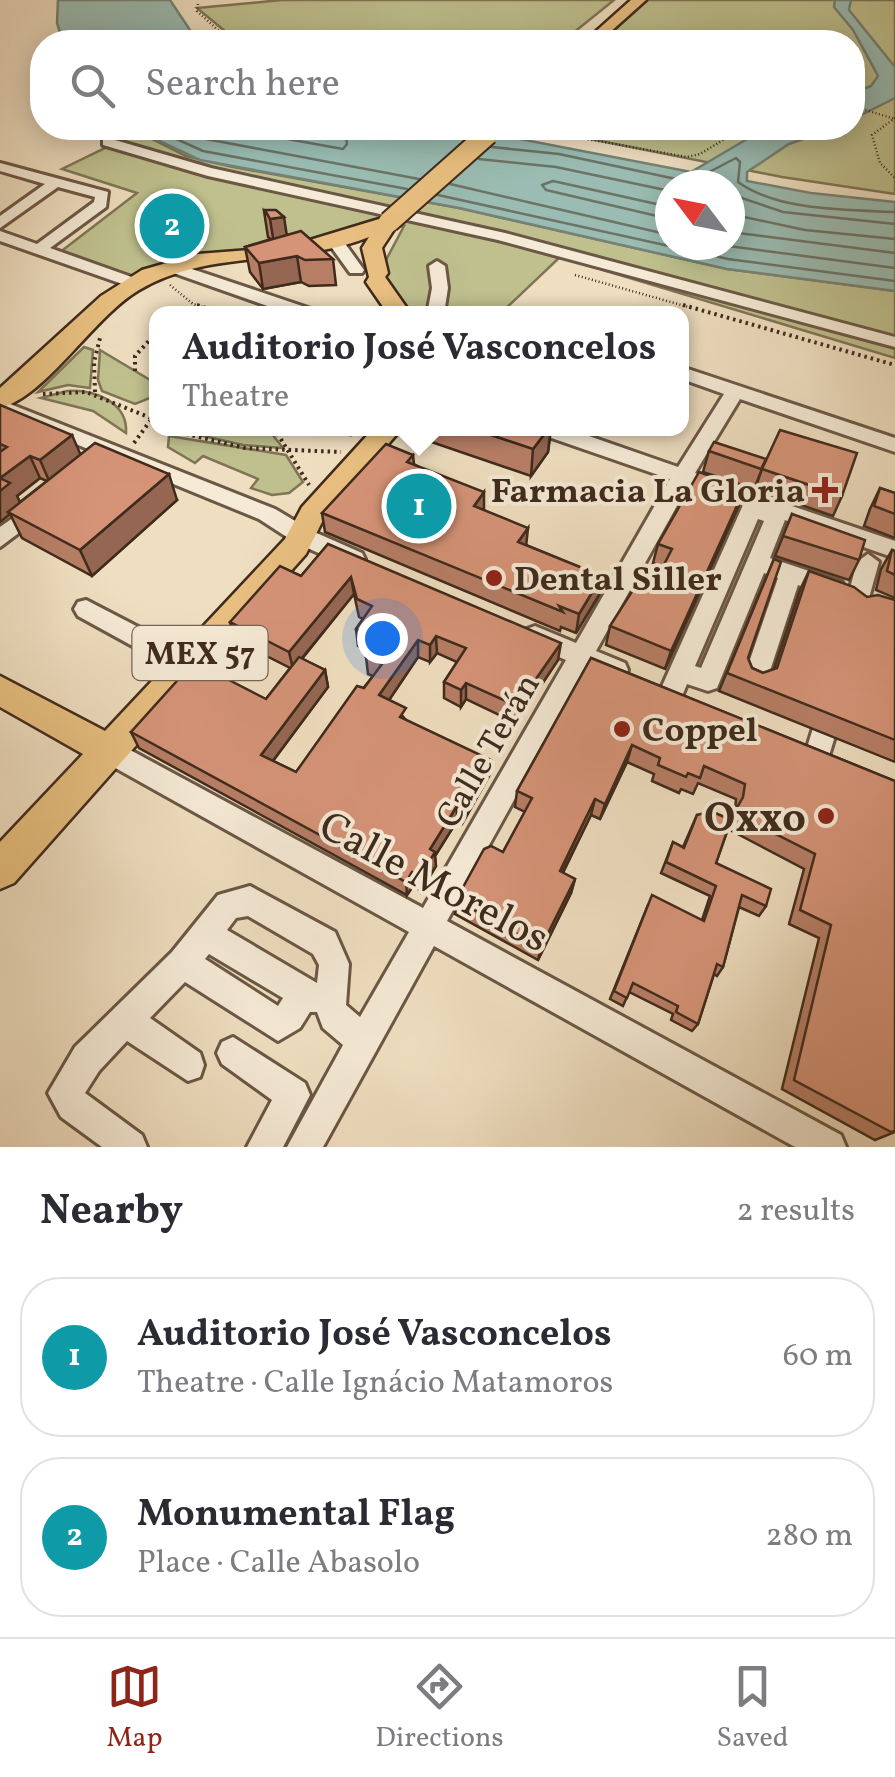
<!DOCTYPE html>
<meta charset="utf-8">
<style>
:root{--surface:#fff;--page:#f7f7f7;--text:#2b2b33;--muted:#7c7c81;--line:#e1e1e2;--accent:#8f2418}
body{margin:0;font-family:Vollkorn,serif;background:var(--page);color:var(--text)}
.compass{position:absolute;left:655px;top:170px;width:90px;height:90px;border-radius:50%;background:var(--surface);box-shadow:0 5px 25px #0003;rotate:302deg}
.you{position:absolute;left:382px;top:638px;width:35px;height:35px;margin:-25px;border:8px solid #fff;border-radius:50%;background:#1a73e8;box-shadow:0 0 0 15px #1a73e833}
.badge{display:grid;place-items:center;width:65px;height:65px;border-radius:50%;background:var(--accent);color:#fff;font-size:32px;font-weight:700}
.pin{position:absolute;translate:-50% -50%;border:5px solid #fff;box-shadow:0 2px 10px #0006}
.popup{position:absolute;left:149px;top:306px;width:540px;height:130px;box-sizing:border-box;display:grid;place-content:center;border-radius:20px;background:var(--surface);filter:drop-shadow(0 2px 8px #0005);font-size:32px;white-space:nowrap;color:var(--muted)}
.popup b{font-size:38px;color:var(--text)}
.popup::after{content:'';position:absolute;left:50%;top:100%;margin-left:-20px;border:20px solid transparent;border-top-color:var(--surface)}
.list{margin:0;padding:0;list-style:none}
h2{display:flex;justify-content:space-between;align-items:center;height:130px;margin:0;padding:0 40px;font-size:42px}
h2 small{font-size:32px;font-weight:400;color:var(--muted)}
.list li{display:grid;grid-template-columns:65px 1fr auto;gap:30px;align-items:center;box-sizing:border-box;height:160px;margin:0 20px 20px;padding:0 20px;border:2px solid var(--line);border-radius:40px}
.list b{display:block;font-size:38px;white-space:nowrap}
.list p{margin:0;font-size:32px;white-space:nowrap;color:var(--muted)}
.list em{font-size:32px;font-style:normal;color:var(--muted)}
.icon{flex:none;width:55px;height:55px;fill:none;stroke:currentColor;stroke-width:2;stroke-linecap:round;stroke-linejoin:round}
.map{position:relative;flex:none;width:895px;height:1147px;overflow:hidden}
.search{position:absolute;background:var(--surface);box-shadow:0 5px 25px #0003;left:30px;right:30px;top:30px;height:110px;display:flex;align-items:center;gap:25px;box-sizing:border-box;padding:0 35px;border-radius:40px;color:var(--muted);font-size:38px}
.sheet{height:490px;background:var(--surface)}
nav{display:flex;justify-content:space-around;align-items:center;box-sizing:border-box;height:140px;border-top:2px solid var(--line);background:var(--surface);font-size:28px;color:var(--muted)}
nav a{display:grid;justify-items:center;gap:5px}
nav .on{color:var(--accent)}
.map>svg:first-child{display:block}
.green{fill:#bfc08e;stroke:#7f7555;stroke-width:2.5}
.water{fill:#9abcb2;stroke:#768276;stroke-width:2.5;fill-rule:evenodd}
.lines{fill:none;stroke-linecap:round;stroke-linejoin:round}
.shore{stroke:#6c7367;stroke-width:2.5}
.minor-casing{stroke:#6b5745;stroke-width:6}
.major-casing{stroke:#3f2a1c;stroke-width:5}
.path-far1{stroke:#3f2a1c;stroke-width:2.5;stroke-dasharray:1 2.5;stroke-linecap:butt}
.path{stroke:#3f2a1c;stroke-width:4;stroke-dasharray:2.5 4;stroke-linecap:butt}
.minor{fill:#f5ead6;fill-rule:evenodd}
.major{fill:#e8bf80;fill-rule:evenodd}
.major-bridge-far1-casing{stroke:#3f2a1c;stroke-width:19;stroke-linecap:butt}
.major-bridge-casing{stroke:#3f2a1c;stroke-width:24;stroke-linecap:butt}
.major-bridge-far1{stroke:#e8bf80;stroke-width:16}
.major-bridge{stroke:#e8bf80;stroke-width:20}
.wall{fill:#b77e66;stroke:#3f2a1c;stroke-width:2.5;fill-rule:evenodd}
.shaded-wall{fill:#956753;stroke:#3f2a1c;stroke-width:2.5}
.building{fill:#d59377;stroke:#3f2a1c;stroke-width:2.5}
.poi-dot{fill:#8f2418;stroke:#f5ead6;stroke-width:4}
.labels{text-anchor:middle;stroke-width:8;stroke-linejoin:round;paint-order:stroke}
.shield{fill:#f5ead6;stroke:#766454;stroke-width:2.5}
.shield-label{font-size:32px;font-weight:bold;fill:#3f2a1c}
.poi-label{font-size:35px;font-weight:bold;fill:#3f2a1c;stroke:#f5ead6;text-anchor:start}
.street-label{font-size:35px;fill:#3f2a1c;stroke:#f5ead6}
.near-poi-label{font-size:42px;font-weight:bold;fill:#3f2a1c;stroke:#f5ead6;text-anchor:end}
.near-street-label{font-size:42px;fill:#3f2a1c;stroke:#f5ead6}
</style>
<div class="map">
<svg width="895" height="1147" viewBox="0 0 895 1147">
<rect width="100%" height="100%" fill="#efdec0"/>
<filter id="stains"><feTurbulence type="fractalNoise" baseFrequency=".002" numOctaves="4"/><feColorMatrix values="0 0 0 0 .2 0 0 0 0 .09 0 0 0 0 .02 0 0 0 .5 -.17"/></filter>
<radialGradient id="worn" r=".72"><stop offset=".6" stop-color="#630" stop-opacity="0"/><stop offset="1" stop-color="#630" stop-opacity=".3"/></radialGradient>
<!-- green -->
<g class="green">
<path d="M282,0H614L562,42H238L197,8Z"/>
<path d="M648,0H895V194L782,177L535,128H852V42H601Z"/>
<path d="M138,132L186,156L233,167L459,208L727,269L895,291V358L560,257L501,313H408L377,277L404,226L175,265L136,284L55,256L137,193L62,169Z"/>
<path d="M84,347L93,350L90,388L68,385L38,392Z"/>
<path d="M100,350L155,383V396L135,404L102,391L98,380Z"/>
<path d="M67,391C94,389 128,402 126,433L93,411L41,398Z"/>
<path d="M173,429H268L283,448L243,445Z"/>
<path d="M169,436L286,455L303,482L289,493L272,495L251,488L258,479L203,456L195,463L168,447Z"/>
</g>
<!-- water -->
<g class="water">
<path d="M58,0H170L198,42H63L57,23Z"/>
<path d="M835,0H851L849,10L895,67V98L853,119V93L871,86L878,76L853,30L834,7Z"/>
<path d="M131,128H353L403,134L520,139L691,172L766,128H835L789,144L747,172V181L811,193L895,202V291L727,269L459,208L200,160ZM670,185H730V245H670Z"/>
</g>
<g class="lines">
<!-- shore -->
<g class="shore">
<path d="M152,128L203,151L407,189"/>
<path d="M179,128L206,139L419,179"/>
<path d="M226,128L343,149L347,144L345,128"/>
<path d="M492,147L559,154L690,182L736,158L740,162L738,182C778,211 847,210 895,212"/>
<path d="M479,159L556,167L670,191"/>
<path d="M450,184L670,235"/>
<path d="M730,194L783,212L895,224"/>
<path d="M438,195L728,259L895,281"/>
<path d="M670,207L553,181L542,185L546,190L670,219"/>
<path d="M730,214L805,230L895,239"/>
<path d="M730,232L895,253"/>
<path d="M721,245L895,268"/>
</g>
<!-- minor casing -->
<g class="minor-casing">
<g id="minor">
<path d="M108,138L211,168L505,233L895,337V347L498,240L208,176L103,145V139Z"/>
<path d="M0,163L108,192L106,207L50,248L140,280V286H128L0,241V231L37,244L94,202L95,197L58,187L0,228V216L45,184L0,171Z"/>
<path d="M329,238H341L364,270L362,273H350L327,241Z"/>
<path d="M437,261L445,266L448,288L444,314H427L432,288L429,266Z"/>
<path d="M171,262L314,310L316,314H290L165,270V264Z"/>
<path d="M682,367L895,438V452L740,399L695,473L895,541V558L785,520L770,558L842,582L845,588L842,594L834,597L798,585L768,677L765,684L756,687L747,684L744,677L778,578L764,573L717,688L708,691L687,684L680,701L671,704L662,701L659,693L743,505L688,486L596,651L625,663L628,670L625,677L616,680L587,668L447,921L841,1135L846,1147H795L434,946L323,1147H287L343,1045L323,1028L317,1012H310L300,1028L278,1041L185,982L150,1018L200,1053L204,1065L200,1077L188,1081L127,1041L99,1071L85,1093L142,1135L147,1147H102L61,1117L48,1093L75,1047L172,952L218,895L250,886L335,932L349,964L346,1005L360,1017L409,932L101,760L97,752L101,744L110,740L119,744L423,908L566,660L527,643L523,636L527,629L535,626L576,643L670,479L537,433L535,428H566L678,467L724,394L682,379ZM758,519L764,521L701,668L695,666ZM248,916L313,954L319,965L317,983L227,930L236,918ZM209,954L283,998L278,1006L205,959Z"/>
<path d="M0,400L275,509L312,531L362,553L365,559L354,567L346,565L296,543L259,519L0,413Z"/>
<path d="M37,501L44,504L48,509L44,514L0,547V527Z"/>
<path d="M868,554L879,562L866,609H850L846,603L857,562Z"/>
<path d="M86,600L198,658L201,665L198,672L189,675L180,672L78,616L74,609L78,602Z"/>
<path d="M823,722L832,725L836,733L827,762L818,766L809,762L805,754L814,725Z"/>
<path d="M233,1037L305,1083L310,1095L283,1147H247L272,1100L222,1064L217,1053L222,1042Z"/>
</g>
</g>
<!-- major casing -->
<g class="major-casing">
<g id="major">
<path d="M631,0H646L599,42H584Z"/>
<path d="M389,216L399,222L382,248L388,273L385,277L411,314H388L366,282L369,277L362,248L369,237C295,267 209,248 139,290C93,317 47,396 0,408V388L101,296L142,270L198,254L287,247Z"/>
<path d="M374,428H402L323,520L306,554L14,883L0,889V842L83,754L0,707V676L105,731L285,539L302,507Z"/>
</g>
</g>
<!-- path-far1 -->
<g class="path-far1">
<path d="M198,4L197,11L231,42"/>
<path d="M852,106L895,119"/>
<path d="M895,118L872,135L880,163L895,178"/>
<path d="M526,128L687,157L700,154L743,128"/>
<path d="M575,275L692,308"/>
<path d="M170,285L193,304L205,308"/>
</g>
<!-- path -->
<g class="path">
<path d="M197,305L224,314"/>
<path d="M683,305L895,365"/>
<path d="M135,371V356L156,333"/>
<path d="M95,392L94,362L100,338"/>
<path d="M43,394L86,392L151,418"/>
<path d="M161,428L245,448L341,452"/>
<path d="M274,428L309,485"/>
<path d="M331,428L355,436"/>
<path d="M134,443L156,413"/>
</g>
<!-- minor -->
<use href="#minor" class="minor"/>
<!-- major -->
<use href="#major" class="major"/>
<!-- major-bridge-far1 casing -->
<g class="major-bridge-far1-casing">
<path id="major-bridge-far1" d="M485,137L495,128"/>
</g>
<!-- major-bridge casing -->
<g class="major-bridge-casing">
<path id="major-bridge" d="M389,222L488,134"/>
</g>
<!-- major-bridge-far1 -->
<use href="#major-bridge-far1" class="major-bridge-far1"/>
<!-- major-bridge -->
<use href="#major-bridge" class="major-bridge"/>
</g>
<!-- wall -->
<g class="wall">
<path d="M264,211L287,235L333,259L336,285L309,286L301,282L263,289L250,272L245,247L271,239L268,237Z"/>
<path d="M0,405L80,454L177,500L92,576L22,538L10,514L0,522ZM40,478L47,481L20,502L17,496Z"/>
<path d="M413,428H551L548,452L531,476L414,436Z"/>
<path d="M709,451L766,459L754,489L703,472Z"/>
<path d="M413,455L414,464L484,510L526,545L602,576L599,595L576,633L561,627L560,631L325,532L322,513Z"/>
<path d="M762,469L842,496L833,516L755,489Z"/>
<path d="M745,488L738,507L665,669L606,645L610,626L658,576L663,567L653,563L658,544Z"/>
<path d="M880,488L895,493V538L864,526L870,509Z"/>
<path d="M792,514L859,560L849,580L775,556Z"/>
<path d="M328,544L558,660L516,723L466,699L461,707L444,698V682L457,662L437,653L430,662L418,657L389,700L406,720L489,776L462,824L457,821L435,856L436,866L421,891L413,886L407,895L139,748L131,732L266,699L290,668L235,640L230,622L301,576ZM354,594L359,617L363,619L356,629L358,646L370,651L366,657L368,674L373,676L296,772L273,761L328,687L325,670L302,659Z"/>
<path d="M892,550L895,551V598L876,590L881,569Z"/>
<path d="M774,559L748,658L752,668L763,673L774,669L800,590L809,571L867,597L895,600V762L719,691Z"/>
<path d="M591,658L895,781V1132L875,1140L782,1089L819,938L789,924L804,869L728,829L716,863L766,906L759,916L739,907L723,967L717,976L714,974L698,1024L692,1031L671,1020L673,1014L629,992L623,1006L610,999L648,905L702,920L710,896L661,873L673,842L683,847L697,815L731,820L735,812L736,799L698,783L693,794L681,789L679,793L652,781L654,774L627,762L600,819L591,815L563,873L575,879L571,893L538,960L455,914L456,900L503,852L525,812L515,807L517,791Z"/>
</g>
<!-- shaded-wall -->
<g class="shaded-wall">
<path d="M284,217L288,243L274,244L270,219Z"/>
<path d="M297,256L301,282L263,289L259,263Z"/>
<path d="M549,428H551L548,452L531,476L533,449Z"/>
<path d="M72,435L82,458L50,483L40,460Z"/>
<path d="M30,456L40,478L17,496L21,505L8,512L10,514L0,522V478Z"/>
<path d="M169,474L177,500L92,576L80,550Z"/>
<path d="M745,488L738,507L665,669L671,651Z"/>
<path d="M484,492V512L474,506Z"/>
<path d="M528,528L526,547L518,542Z"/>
<path d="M602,576L599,595L576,633L579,614Z"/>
<path d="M351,577L354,594L293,669L289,652Z"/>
<path d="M436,636L437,653L430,662V645Z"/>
<path d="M418,640V657L381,712L379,695Z"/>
<path d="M561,643L558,660L516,723L517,706Z"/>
<path d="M325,670L328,687L266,770L261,755Z"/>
<path d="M466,683V699L461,707V690Z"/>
<path d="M632,745L627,762L600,819L605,804Z"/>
<path d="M491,760L489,776L462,824L463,809Z"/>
<path d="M595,799L591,815L556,885L560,871Z"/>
<path d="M457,806V821L435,856L436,866L421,891L420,877L430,849Z"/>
<path d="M412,872L413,886L407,895L406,882Z"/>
<path d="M575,879L571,893L538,960L541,947Z"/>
</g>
<!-- building -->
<g class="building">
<path d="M265,210H276L284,217L270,219Z"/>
<path d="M301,231L333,259L305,260L297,256L259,263L245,247Z"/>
<path d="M0,405L72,435L40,460L30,456L0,478L10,483L0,491V452L7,447L0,444Z"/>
<path d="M470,428H549L533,449Z"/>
<path d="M780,430L857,453L842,496L762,469Z"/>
<path d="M714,442L766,459L761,469L709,451Z"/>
<path d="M95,443L169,474L80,550L8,512Z"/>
<path d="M386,444L413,455L407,462L484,492L474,506L528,528L518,542L602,576L579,614L559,606L563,612L322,513Z"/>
<path d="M699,472L745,488L671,651L610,626L645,571L658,576L672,549L658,544Z"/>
<path d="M880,488L895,493V514L874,506Z"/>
<path d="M792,514L865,540L859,560L783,536Z"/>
<path d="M328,544L561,643L517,706L466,683L461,690L444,682L466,648L436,636L430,645L418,640L379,695L406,708L400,717L491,760L463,809L457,806L430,849L435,852L420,877L412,872L406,882L131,732L194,662L266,699L299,657L325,670L261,755L296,772L357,686L364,688L382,664L366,657L379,639L356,629L372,606L357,599L351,577L289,652L230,622L280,566L301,576Z"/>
<path d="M892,550L895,551V575L887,571Z"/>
<path d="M774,559L781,562L748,658L752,668L763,673L777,668L809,571L854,587L867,597L878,595L895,600V740L727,673Z"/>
<path d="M591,658L895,781V1131L891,1132L794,1080L831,925L800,910L815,854L734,813L743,797L745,784L704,766L700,778L688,773L686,777L658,765L660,758L632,745L605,804L595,799L560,871L575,879L541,947L456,900L484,849L491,846L503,852L532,798L517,791Z"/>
<path d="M711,811L731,820L716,863L771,889L766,906L742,895L723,967L717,964L698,1024L676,1012L678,1006L633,983L627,998L614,991L652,895L704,921L716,886L666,862L673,842L684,848L697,815Z"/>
</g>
<!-- markers -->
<g class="poi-dot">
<path d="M820 475h10v10h10v10h-10v10h-10v-10h-10v-10h10z"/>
<circle cx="494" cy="578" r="10"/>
<circle cx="622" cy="729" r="10"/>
<circle cx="826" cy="816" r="10"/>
</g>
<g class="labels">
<!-- shield labels -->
<rect class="shield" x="132.5" y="626" width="135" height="54" rx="8"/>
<g class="shield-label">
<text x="200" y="664">MEX 57</text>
</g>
<!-- poi labels -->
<g class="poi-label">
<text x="805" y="502" text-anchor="end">Farmacia La Gloria</text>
<text x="514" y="590">Dental Siller</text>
<text x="642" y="741">Coppel</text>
</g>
<!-- street labels -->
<g class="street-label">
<text transform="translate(487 750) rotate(-60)" y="12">Calle Terán</text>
</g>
<!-- near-poi labels -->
<g class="near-poi-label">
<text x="806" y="831">Oxxo</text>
</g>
<!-- near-street labels -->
<g class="near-street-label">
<text transform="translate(435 880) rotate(28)" y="15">Calle Morelos</text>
</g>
</g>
<rect width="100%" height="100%" filter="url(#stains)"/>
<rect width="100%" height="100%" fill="url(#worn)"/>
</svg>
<svg class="compass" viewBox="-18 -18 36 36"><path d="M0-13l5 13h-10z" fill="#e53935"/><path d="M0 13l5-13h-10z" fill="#7c7c81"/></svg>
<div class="you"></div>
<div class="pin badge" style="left:419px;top:506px;background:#0f9aa8">1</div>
<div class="popup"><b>Auditorio José Vasconcelos</b>Theatre</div>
<div class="pin badge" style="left:172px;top:226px;background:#0f9aa8">2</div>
<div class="search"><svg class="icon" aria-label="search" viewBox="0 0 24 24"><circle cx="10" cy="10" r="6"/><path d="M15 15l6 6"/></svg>Search here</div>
</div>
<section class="sheet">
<h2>Nearby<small>2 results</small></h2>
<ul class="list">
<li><span class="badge" style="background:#0f9aa8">1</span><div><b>Auditorio José Vasconcelos</b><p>Theatre · Calle Ignácio Matamoros</p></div><em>60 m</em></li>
<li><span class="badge" style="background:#0f9aa8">2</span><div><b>Monumental Flag</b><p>Place · Calle Abasolo</p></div><em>280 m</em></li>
</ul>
</section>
<nav>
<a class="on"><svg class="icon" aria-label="map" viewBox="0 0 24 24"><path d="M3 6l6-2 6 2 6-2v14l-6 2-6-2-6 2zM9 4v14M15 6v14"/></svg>Map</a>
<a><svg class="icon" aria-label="directions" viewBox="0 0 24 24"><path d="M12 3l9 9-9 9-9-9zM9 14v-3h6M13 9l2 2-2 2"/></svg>Directions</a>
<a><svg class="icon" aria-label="saved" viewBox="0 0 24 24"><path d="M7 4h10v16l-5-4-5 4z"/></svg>Saved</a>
</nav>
